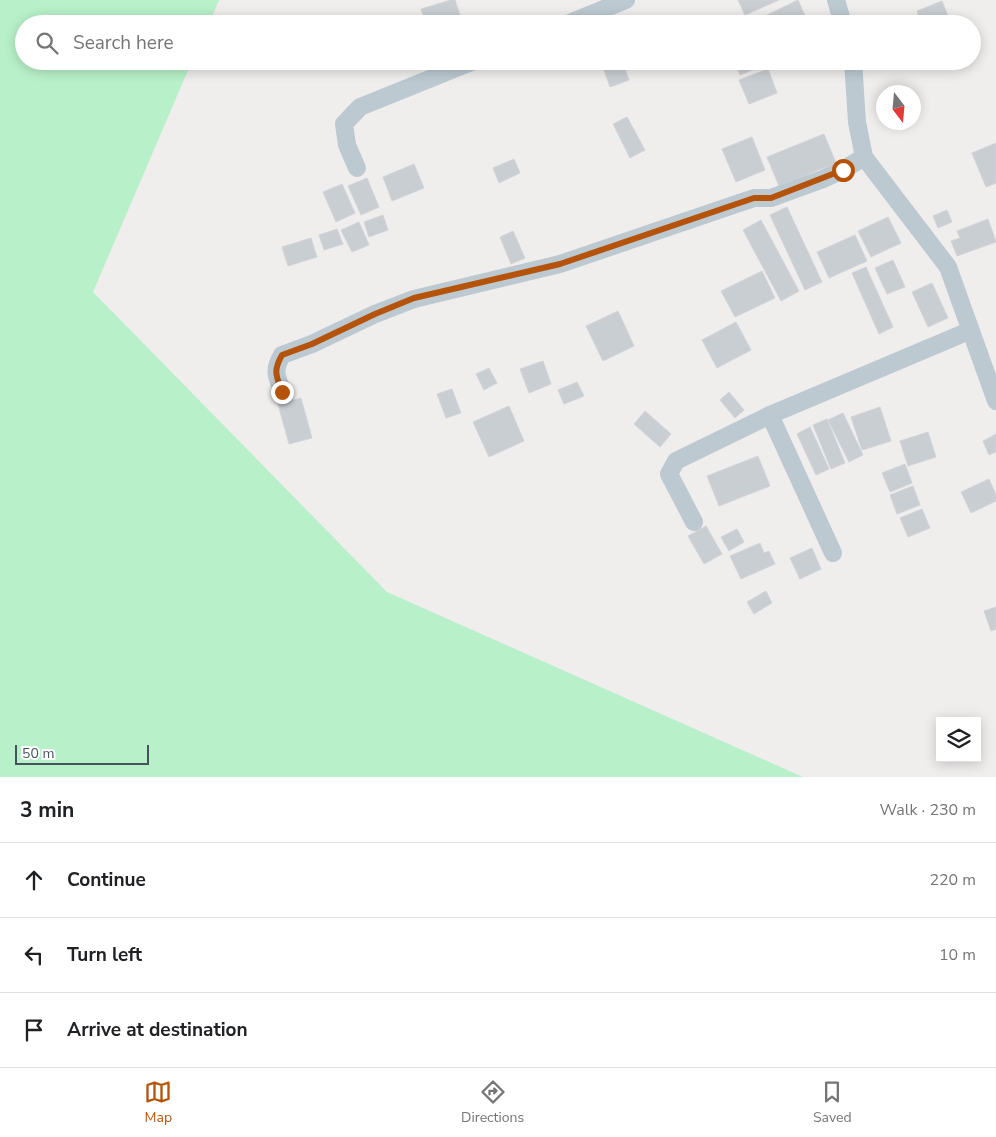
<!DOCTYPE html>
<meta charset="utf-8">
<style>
:root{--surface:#fff;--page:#f2f2f2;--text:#202124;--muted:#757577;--line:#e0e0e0;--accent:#b45309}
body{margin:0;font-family:"Nunito Sans",sans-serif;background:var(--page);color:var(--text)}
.controls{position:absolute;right:15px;bottom:15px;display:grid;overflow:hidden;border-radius:0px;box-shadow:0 2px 12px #0003}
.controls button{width:45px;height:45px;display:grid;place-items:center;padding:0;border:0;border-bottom:1px solid var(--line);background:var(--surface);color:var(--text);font:25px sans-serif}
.compass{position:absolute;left:876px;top:85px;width:45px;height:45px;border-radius:50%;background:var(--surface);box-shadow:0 2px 12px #0003;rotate:164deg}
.scale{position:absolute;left:15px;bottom:12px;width:134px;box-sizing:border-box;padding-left:5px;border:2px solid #44535c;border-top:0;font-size:14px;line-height:18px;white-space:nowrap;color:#44535c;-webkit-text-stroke:4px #fff;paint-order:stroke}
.stop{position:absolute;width:15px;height:15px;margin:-11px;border:4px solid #b45309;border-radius:50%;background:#fff}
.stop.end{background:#b45309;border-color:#fff;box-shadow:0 1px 5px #0008}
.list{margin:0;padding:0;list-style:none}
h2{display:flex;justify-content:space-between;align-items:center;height:65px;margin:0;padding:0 20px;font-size:21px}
h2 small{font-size:16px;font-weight:400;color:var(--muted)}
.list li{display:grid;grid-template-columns:32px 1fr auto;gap:15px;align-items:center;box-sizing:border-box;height:75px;padding:0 20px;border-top:1px solid var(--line)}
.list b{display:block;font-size:19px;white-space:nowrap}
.list em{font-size:16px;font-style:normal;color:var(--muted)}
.icon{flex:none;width:28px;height:28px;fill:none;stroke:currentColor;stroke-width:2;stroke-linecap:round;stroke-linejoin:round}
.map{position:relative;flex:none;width:996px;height:777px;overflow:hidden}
.search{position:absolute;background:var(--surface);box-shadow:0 2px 12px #0003;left:15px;right:15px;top:15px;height:55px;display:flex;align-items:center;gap:12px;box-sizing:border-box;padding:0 18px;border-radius:28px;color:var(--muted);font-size:19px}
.sheet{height:290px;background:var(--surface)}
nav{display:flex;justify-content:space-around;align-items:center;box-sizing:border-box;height:70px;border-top:1px solid var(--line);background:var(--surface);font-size:14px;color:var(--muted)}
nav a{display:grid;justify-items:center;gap:2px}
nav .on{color:var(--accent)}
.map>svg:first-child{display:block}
.green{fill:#b8f1c9}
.building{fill:#c9ced3;stroke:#d1d4da}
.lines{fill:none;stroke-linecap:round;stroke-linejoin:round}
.street{stroke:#bcc9d1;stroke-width:18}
.route{stroke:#b45309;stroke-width:6}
</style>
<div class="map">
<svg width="996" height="777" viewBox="0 0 996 777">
<rect width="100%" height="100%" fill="#f0eded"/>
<!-- green -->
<path class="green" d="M0,0H219L209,24H24V61H192L93,292L387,592L803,777H0Z"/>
<!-- building -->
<g class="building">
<path d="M451,0H455L463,24H426L421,9Z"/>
<path d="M738,0H779L745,15Z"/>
<path d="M798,0L806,18L793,24H771L767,15Z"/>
<path d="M942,1L948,16L929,24H921L917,11Z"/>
<path d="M818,19L820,24H807Z"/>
<path d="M601,61H622L629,80L610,87Z"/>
<path d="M735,61H774L740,75Z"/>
<path d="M868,61H882L883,63L871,68Z"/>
<path d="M768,69L777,93L749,104L739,80Z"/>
<path d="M627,117L645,150L630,158L613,124Z"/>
<path d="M824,134L836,163L779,186L767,157Z"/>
<path d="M752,137L765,170L736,182L722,149Z"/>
<path d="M996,143V183L986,187L972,153Z"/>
<path d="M514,159L520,173L499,183L493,168Z"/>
<path d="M414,164L424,188L392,201L383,177Z"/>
<path d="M367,178L379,207L361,215L348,186Z"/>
<path d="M342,184L355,213L336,222L323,192Z"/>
<path d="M787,207L822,282L805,290L770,215Z"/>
<path d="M947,210L952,222L938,228L933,216Z"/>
<path d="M383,215L388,230L369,237L364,222Z"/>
<path d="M888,217L901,243L871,257L858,231Z"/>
<path d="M988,219L996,242L957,256L951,241L960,238L957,231Z"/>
<path d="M761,220L799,291L781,301L743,230Z"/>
<path d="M359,222L369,245L352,252L341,230Z"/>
<path d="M337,229L343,244L324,250L319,235Z"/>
<path d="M513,231L525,258L511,264L500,237Z"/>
<path d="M855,235L867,261L829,278L817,252Z"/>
<path d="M311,238L317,257L288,266L282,247Z"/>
<path d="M893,260L905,287L887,294L875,268Z"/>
<path d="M866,267L893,327L879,334L852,273Z"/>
<path d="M762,271L775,298L735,317L721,291Z"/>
<path d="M932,283L948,318L928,327L912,292Z"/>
<path d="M618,311L634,346L603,361L586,326Z"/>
<path d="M736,322L751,350L717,368L702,340Z"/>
<path d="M543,361L551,384L529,393L520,369Z"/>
<path d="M489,368L497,383L484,390L476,374Z"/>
<path d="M577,382L584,396L564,404L558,390Z"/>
<path d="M452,389L461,413L446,418L437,394Z"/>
<path d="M729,392L744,410L735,418L720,400Z"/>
<path d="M301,398L312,438L289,444L278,404Z"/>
<path d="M509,406L524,441L489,457L473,422Z"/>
<path d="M880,407L891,441L862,450L851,417Z"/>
<path d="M645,411L671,434L660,447L634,424Z"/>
<path d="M843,413L863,455L849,462L828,420Z"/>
<path d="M827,419L845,463L831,469L813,425Z"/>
<path d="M810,427L829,469L816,475L797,434Z"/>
<path d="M928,432L936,457L908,466L900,441Z"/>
<path d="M996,434V452L989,455L983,441Z"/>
<path d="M758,456L770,486L719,506L707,476Z"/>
<path d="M905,464L912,483L890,492L882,473Z"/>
<path d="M989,479L996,495V501L971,513L961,492Z"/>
<path d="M913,486L920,505L897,514L890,495Z"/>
<path d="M922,509L930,528L908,537L900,518Z"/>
<path d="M706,526L722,554L704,564L688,536Z"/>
<path d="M737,529L744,542L729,551L721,537Z"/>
<path d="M760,543L764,553L769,551L775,564L741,579L730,556Z"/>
<path d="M812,548L821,569L800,579L790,558Z"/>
<path d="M766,591L772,603L754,614L747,602Z"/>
<path d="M996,607V629L991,631L984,611Z"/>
</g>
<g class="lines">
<!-- street -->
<g class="street">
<path d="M836,0L843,24"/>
<path d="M567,24L626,0"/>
<path d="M853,61L857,122L864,157L948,267L996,401"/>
<path d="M357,168L347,145L344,124L360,107L474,61"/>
<path d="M283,392C276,376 273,371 282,355L312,344L375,314L414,299L560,264L754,198H771L823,179L843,170L864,157"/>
<path d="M770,415L833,553"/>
<path d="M694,522L669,474L676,461L770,415L969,331"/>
</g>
</g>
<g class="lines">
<!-- route -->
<path class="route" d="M282,392C276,375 273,371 282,355L312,344L375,314L414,298L560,264L754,198H771L843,170"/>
</g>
</svg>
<div class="controls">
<button><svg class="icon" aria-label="layers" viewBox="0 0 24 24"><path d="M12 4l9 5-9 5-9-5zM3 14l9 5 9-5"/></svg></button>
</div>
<svg class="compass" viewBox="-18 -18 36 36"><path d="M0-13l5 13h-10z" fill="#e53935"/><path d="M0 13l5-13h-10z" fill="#757577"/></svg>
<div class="scale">50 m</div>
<div class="stop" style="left:843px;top:170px"></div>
<div class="stop end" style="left:282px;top:392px"></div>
<div class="search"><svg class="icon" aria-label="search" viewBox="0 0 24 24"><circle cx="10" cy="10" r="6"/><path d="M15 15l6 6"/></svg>Search here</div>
</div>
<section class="sheet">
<h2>3 min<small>Walk · 230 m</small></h2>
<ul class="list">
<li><svg class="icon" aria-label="ahead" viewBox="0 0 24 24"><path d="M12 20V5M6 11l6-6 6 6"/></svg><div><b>Continue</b></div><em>220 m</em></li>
<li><svg class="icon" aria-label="left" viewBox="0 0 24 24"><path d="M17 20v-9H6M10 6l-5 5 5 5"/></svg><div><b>Turn left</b></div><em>10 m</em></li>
<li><svg class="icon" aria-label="arrive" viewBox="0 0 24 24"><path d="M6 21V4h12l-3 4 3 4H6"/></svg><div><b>Arrive at destination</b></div></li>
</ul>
</section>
<nav>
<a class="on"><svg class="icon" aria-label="map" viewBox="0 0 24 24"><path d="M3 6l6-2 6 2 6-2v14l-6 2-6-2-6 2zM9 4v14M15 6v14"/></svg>Map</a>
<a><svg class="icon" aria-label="directions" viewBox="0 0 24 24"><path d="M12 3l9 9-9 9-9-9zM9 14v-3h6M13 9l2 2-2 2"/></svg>Directions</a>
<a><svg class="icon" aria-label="saved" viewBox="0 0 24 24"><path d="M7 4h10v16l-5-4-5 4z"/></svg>Saved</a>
</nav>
